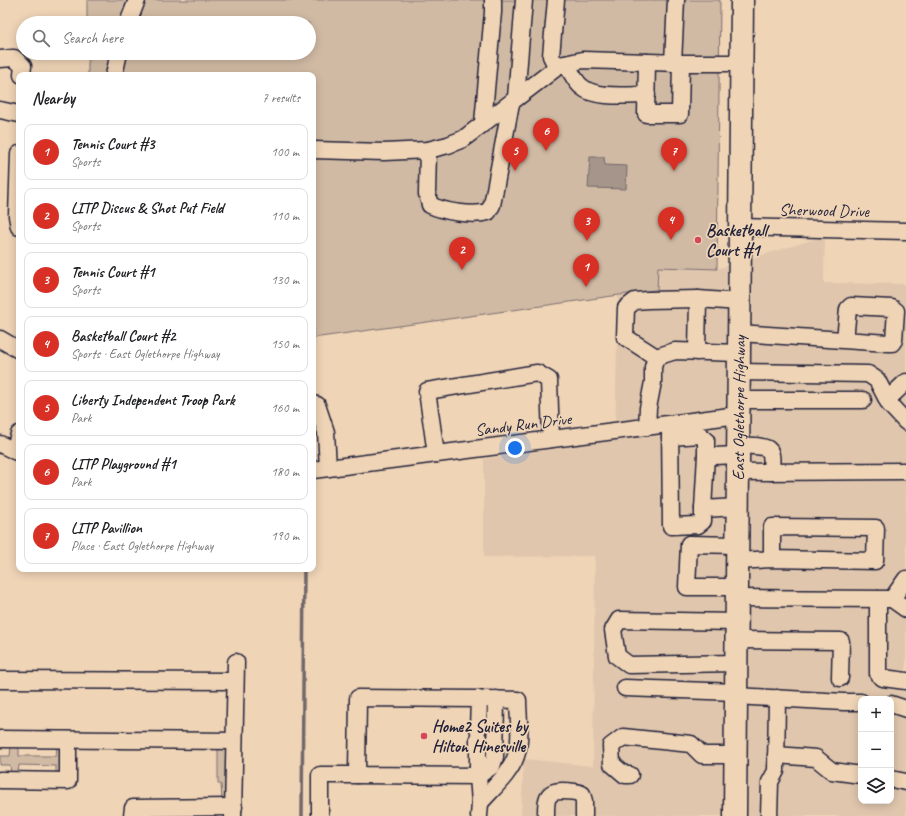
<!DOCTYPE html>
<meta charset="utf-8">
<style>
:root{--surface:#fff;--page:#f6f6f6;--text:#202124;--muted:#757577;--line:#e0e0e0;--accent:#d93025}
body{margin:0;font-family:Caveat,sans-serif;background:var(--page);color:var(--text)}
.controls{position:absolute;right:12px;bottom:12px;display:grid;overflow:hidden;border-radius:8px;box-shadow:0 2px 10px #0003}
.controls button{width:36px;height:36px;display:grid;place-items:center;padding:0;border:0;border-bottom:1px solid var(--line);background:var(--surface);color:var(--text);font:20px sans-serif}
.you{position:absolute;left:515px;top:448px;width:14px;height:14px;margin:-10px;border:3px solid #fff;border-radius:50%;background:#1a73e8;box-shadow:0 0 0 6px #1a73e833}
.badge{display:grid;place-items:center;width:26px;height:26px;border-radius:50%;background:var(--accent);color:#fff;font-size:13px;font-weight:700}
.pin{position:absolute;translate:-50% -33px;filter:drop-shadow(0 1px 2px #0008)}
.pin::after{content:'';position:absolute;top:21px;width:14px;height:12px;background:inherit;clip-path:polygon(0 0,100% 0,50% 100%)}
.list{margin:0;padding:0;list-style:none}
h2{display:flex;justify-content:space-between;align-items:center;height:52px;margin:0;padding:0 16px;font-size:17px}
h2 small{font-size:13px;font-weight:400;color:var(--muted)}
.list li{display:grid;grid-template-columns:26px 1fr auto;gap:12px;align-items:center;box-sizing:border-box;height:56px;margin:0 8px 8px;padding:0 8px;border:1px solid var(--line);border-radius:8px}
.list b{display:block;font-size:15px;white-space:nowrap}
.list p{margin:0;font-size:13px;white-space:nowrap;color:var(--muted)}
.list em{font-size:13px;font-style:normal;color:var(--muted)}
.icon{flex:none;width:22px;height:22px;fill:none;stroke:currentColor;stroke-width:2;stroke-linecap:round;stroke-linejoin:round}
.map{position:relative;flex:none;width:906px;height:816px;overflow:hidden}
.search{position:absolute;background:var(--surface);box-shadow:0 2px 10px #0003;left:16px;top:16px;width:300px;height:44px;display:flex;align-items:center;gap:10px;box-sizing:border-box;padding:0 14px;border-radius:22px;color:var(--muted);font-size:15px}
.panel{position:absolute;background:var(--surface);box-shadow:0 2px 10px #0003;left:16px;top:72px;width:300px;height:500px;border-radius:8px}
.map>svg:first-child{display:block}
.built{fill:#e0c6ad;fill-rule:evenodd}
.green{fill:#d1baa4;stroke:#7a6e70}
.water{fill:#a6958a;stroke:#71676a}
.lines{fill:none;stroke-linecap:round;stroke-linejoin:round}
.stream{stroke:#71676a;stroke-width:3.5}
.minor-casing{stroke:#22223b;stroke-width:19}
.highway-casing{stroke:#22223b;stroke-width:25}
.minor{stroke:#efd4b6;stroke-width:16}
.highway{stroke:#efd4b6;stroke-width:22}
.poi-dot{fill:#d1495b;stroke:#efd4b6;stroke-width:1.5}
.labels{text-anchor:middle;stroke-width:3.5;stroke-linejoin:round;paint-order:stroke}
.street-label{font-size:17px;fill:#22223b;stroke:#efd4b6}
.poi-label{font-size:17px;font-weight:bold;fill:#22223b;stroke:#efd4b6;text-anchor:start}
</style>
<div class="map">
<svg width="906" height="816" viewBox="0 0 906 816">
<rect width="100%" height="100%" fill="#efd4b6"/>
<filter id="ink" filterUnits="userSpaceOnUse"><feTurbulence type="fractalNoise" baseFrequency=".025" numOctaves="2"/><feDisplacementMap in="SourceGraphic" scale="8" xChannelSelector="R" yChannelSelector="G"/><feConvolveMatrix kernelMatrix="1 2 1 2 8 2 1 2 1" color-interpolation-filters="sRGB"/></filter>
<g filter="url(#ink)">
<!-- built -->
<path class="built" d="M825,236L824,283L906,284V816H521L524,759L593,766L595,556L484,557V459L615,440L618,295L656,290L658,267L717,269ZM861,699H891V801H861Z"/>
<!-- green -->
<g class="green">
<path d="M87,0H720L717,269L658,267L657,290H655L313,338V75H88V53H309V23H87Z"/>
<path d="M11,746H18L19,749V756H56L57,746L62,751L61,772L57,775L56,774V766L19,765L18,773L11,774L10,765H0V756H10Z"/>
<path d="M218,747L226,750L227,753L226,801L222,800L221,784H218Z"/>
</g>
<!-- water -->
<path class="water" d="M590,157H604L605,165L627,166L626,189L588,188Z"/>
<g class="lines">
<!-- stream -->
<path class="stream" d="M302,816L304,569"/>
<!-- minor casing -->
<g class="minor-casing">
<g id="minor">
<path d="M556,0L551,56L554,62L560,65"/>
<path d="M128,23L137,0"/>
<path d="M0,59L14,58L23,66L22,75"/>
<path d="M647,62L646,114H680L681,63"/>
<path d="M673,63L676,0"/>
<path d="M566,64C571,71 575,82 582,87C595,99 630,95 647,95"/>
<path d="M114,75L119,53"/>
<path d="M516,98L524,0"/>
<path d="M0,110L19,114"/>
<path d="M483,123L493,12V0"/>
<path d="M313,150L384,152L428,150L448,145L463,139L560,65L583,60L681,63H742"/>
<path d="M428,150L427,194L430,205C445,212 472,216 488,212L492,205L494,195L511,103"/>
<path d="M19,154L17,216L19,227"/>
<path d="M740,227L906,231"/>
<path d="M739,333L888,343H892L894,340L896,311L892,308L851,306L848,309L845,340"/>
<path d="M0,339L19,350"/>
<path d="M697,352L698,299"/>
<path d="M656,357L625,337L626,308L635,301L648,300L698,299L739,302"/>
<path d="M739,372L868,374L877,380L890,405L906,422"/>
<path d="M738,400H863"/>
<path d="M887,400L906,382"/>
<path d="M313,404L317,405L326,432L328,468"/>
<path d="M670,424L671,526L698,525L703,521V509L737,507"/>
<path d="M647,427L648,408L653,382V367L656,357L675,351L739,353"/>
<path d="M670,437L700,435L706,440V455L714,456L738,455"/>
<path d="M0,444L19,453"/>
<path d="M738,445C744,446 766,445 769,450C773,455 771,466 771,472"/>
<path d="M14,451L19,434"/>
<path d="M436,454L427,391L537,373L549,380L551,439"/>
<path d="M313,470L738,415"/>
<path d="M738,472L906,471"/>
<path d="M703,509L706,455"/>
<path d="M737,561L772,559L875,561L876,528L772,527V559"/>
<path d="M736,587H687L689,544L737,545"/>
<path d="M736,598L892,599L906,579"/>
<path d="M878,599V674L883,678L906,681"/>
<path d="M892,599L906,609"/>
<path d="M736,640L841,641L840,678"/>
<path d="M736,663L629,665L617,656L613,630L619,620L736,622"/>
<path d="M0,680L235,681"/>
<path d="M625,688L736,692"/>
<path d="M735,696L844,702H861"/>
<path d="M891,704L906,709"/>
<path d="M478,729L479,699L358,698L357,775L478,776L492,766L495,757L496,699"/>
<path d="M478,738V776L480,803L479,816"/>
<path d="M0,739L234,741"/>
<path d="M776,755L816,758L832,771L861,775"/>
<path d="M630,775H625L612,764L611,746L623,737L691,744L702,755H735"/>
<path d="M891,779L906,782"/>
<path d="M0,780L68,781V740"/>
<path d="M480,803C492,789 510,774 516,756C522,739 518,717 518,700L486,699"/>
<path d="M132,816L133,808L234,807"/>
<path d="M233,816L236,662"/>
<path d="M320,816V775H357"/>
<path d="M546,816C546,802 545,791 562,791C569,791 575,791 582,794L584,801V816"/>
<path d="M769,816L770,782L776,771L777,698"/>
</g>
</g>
<!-- highway casing -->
<g class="highway-casing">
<g id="highway">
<path id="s1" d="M735,816L742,0"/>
</g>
</g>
<!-- minor -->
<use href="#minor" class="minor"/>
<!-- highway -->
<use href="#highway" class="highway"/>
</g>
</g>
<!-- markers -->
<g class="poi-dot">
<circle cx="698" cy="240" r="4"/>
<circle cx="424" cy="736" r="4"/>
</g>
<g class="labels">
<!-- street labels -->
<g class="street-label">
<text transform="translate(824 210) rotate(1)" y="6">Sherwood Drive</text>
<text dy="6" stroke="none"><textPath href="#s1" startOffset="408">East Oglethorpe Highway</textPath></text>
<text transform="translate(523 424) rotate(-7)" y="6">Sandy Run Drive</text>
</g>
<!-- poi labels -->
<g class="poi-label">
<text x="706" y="236">Basketball<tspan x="706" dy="20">Court #1</tspan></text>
<text x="432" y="732">Home2 Suites by<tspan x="432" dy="20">Hilton Hinesville</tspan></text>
</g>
</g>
</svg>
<div class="controls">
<button>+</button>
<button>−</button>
<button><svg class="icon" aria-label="layers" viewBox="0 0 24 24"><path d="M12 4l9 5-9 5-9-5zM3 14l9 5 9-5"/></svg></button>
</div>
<div class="you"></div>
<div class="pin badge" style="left:586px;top:287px">1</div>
<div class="pin badge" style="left:462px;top:270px">2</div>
<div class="pin badge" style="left:587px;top:241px">3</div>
<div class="pin badge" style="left:671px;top:240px">4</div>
<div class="pin badge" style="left:515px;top:171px">5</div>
<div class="pin badge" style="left:546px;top:151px">6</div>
<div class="pin badge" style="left:674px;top:171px">7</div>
<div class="search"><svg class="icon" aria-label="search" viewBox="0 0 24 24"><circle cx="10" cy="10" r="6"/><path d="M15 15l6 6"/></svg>Search here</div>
<section class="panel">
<h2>Nearby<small>7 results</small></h2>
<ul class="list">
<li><span class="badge">1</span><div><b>Tennis Court #3</b><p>Sports</p></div><em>100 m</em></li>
<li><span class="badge">2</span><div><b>LITP Discus &amp; Shot Put Field</b><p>Sports</p></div><em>110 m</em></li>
<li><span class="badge">3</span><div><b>Tennis Court #1</b><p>Sports</p></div><em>130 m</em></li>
<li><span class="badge">4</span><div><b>Basketball Court #2</b><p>Sports · East Oglethorpe Highway</p></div><em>150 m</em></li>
<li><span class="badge">5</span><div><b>Liberty Independent Troop Park</b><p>Park</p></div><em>160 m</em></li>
<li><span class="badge">6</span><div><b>LITP Playground #1</b><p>Park</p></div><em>180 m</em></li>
<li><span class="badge">7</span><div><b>LITP Pavillion</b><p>Place · East Oglethorpe Highway</p></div><em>190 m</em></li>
</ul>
</section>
</div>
